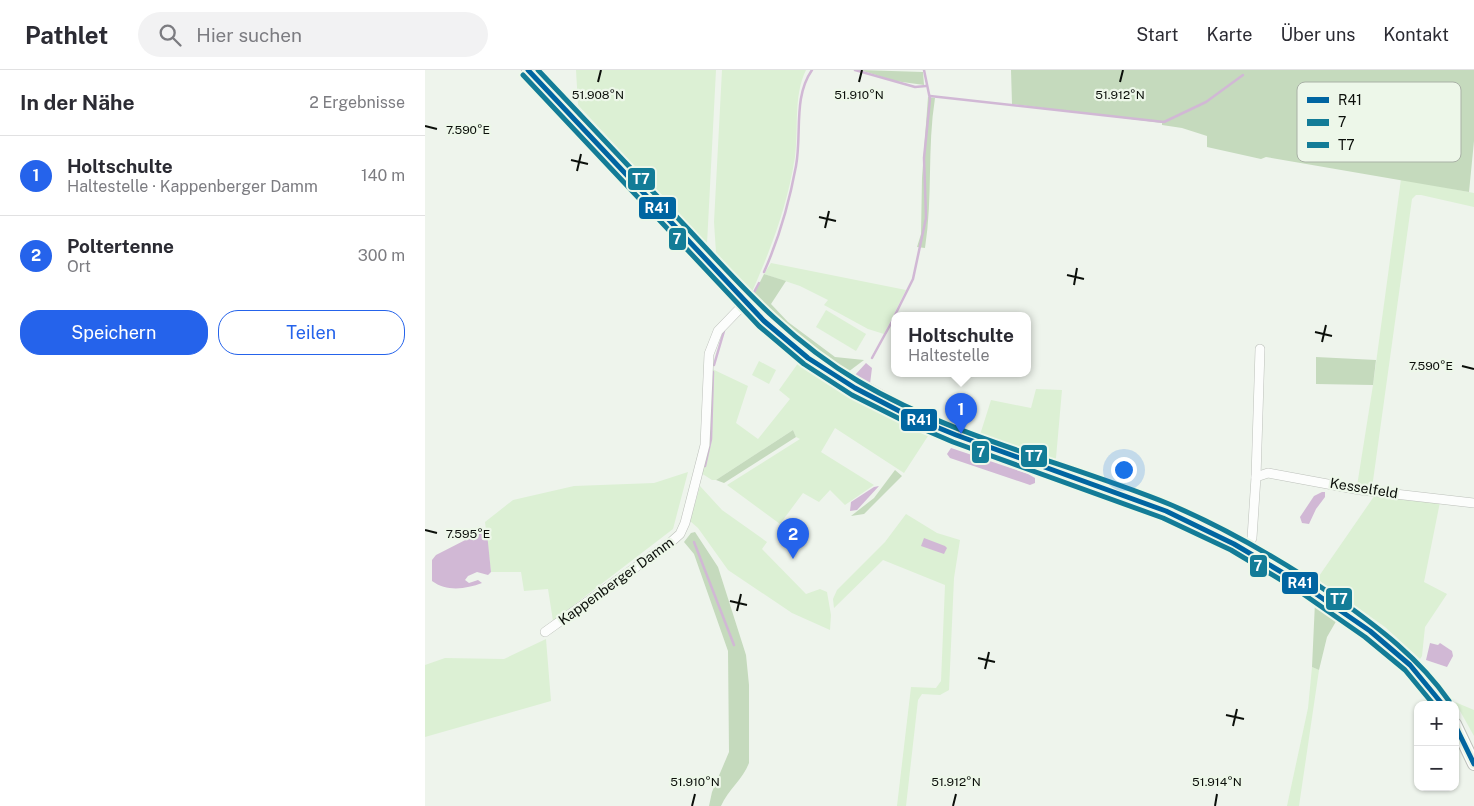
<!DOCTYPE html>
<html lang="de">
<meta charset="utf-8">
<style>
:root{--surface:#fff;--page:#f2f2f3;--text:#2b2b33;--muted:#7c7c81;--line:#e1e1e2;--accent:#2563eb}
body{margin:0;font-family:"Public Sans",sans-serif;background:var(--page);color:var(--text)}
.controls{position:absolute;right:15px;bottom:15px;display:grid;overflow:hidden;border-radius:10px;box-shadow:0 1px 4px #0004}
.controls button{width:45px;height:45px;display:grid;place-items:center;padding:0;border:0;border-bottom:1px solid var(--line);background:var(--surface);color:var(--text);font:25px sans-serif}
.you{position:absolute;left:698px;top:399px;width:18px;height:18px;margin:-12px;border:4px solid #fff;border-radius:50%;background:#1a73e8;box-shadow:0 0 0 8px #1a73e833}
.badge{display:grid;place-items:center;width:32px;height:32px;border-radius:50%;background:var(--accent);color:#fff;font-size:16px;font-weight:700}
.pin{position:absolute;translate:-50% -41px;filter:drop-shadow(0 1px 2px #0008)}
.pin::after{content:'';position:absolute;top:26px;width:18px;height:15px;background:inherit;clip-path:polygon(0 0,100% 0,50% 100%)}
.popup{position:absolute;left:466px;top:242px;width:140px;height:65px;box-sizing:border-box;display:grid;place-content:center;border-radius:10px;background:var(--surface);filter:drop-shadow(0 1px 4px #0005);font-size:16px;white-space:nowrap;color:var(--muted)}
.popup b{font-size:19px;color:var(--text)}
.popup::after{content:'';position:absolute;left:50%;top:100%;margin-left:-10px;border:10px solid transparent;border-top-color:var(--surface)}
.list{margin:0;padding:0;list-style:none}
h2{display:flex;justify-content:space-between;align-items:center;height:65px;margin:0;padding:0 20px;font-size:21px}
h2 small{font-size:16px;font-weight:400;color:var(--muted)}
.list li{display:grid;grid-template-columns:32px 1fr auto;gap:15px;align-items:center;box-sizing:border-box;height:80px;padding:0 20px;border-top:1px solid var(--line)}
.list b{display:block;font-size:19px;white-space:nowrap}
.list p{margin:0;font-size:16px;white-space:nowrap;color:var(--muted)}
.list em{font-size:16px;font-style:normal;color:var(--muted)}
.actions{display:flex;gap:10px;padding:15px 20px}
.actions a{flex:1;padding:11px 0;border:1px solid var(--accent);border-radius:20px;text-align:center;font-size:18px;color:var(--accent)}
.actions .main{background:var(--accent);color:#fff}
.icon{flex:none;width:28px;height:28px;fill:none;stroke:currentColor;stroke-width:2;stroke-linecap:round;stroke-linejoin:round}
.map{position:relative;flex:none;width:1049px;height:736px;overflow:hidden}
header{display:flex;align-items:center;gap:30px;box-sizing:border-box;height:70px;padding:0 25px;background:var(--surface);border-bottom:1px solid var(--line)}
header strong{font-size:24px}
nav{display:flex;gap:28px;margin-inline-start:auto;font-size:18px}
.search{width:350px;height:45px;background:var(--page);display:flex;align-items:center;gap:12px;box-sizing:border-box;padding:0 18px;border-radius:28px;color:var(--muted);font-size:19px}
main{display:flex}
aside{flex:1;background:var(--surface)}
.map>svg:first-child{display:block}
.green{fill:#dcf0d4}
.forest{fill:#c5dabd}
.water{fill:#d1b8d5}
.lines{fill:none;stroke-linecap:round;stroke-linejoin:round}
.stream{stroke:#d1b8d5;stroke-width:2.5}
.minor-casing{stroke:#bcc0ba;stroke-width:10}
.secondary-casing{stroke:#bcc0ba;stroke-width:14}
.minor{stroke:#fcfdfc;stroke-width:9}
.secondary{stroke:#fcfdfc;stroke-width:12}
.bus-1-casing{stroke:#edf7e9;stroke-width:9}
.bus-2-casing{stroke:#edf7e9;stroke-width:9}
.bus-3-casing{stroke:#edf7e9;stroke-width:9}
.bus-1{stroke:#0065a1;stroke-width:5}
.bus-2{stroke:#137c97;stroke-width:5}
.bus-3{stroke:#137c97;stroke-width:5}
.ticks{fill:none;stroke:#0b0f0a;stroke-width:2}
.labels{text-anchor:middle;stroke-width:4.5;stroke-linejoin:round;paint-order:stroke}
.street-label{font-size:14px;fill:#0b0f0a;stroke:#edf7e9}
.key{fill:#edf7e9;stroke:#a9b1a6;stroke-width:1}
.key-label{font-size:14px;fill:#0b0f0a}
.ticks-label{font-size:12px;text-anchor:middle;fill:#0b0f0a;stroke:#edf7e9;stroke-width:4.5;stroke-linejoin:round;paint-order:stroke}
.line-badge{stroke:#edf7e9;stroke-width:2}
.badge-label{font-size:14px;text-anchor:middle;font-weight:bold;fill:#fff}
</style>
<header>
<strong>Pathlet</strong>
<div class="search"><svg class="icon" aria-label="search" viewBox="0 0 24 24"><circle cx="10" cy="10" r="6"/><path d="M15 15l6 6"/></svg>Hier suchen</div>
<nav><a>Start</a><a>Karte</a><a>Über uns</a><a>Kontakt</a></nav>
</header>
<main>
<aside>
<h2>In der Nähe<small>2 Ergebnisse</small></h2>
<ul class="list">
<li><span class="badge">1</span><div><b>Holtschulte</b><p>Haltestelle · Kappenberger Damm</p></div><em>140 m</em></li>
<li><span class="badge">2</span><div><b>Poltertenne</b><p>Ort</p></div><em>300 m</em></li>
</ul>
<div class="actions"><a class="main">Speichern</a><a>Teilen</a></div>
</aside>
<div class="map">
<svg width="1049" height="736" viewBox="0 0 1049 736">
<rect width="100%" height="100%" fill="#eef4ec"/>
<!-- green -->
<g class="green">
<path d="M151,0H291L282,174L153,35Z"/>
<path d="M297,0H381C368,27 374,58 370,87C362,137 347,176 327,222L291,183L289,152Z"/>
<path d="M976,109L1049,123V137L996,125H991L987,129L947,418L932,416L948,315Z"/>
<path d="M346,193L481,220L459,264L443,259L399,235L403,230L375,216L339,204Z"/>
<path d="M401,240L441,264L431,281L391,257Z"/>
<path d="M376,289L394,305L503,366L479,403L410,358L396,382L449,415L420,435L405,420L394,432L378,423L355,454L302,415L375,369L371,367L368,360L291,410H287L276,403L285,298L323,316L311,353L333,369L365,329L354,320Z"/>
<path d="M334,291L351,300L344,314L327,305Z"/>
<path d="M611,319L637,320L631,388L629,391L555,365L566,330L606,338Z"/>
<path d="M263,402L248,459L128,551L123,519L99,521L96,502H66L60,452L88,430L149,416L229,413Z"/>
<path d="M275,416L297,440L342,472L337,479L381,524L395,519L402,522L406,545L405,560L367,543L303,500L273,458L265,451Z"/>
<path d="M950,425L1015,432L999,512L1022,524L1000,557L997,586L995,589L960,557L892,509Z"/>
<path d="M481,444L512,463L535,470L529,508L524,620L515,625L497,624L493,630L481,736H472L486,617L511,618L516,611L520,515L458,490L409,538L408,529L412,520L460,472Z"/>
<path d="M121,569L126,631L0,667V595L20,588L79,589Z"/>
<path d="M887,597L894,600L874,736H862L883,638Z"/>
<path d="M1030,632L1049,640V666Z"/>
</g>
<!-- forest -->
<g class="forest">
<path d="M435,0L498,2L499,15L470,11Z"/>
<path d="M586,0H1049V71L1044,122L841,87L836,89L782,77V66L757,58L737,55V53L587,34Z"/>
<path d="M503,27L510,28C502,78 508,128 500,178L492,177L496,164L497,108Z"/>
<path d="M339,204L361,211L346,234L363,252L410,287L439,290L423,302L378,271L329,224Z"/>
<path d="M891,287L951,290L948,315L891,314Z"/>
<path d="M368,360L371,367L299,413L291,410Z"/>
<path d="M470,400L477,406L439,444L426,446L449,428Z"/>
<path d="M270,462L293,497L321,585L324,615V693C318,709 303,720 296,736H284L287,722L304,682L303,581L269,484L259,472L266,463Z"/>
<path d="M890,532L913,548L902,567L894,600L887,597Z"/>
</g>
<!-- water -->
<g class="water">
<path d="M441,293L447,298L445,314L430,305Z"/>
<path d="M526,378L603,404L610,408V413L605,415L525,388L522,384Z"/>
<path d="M454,416L432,440L425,441L426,432L449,417Z"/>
<path d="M897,422H900V427L891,439L884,454L877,453L875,447L889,426Z"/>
<path d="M56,462L62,463L66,502L63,505L52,502L43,506L40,510L44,513L53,510L57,513C41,519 22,522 7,511V490L11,485Z"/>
<path d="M499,468L520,476L522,478L519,484L496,476Z"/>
<path d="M1005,573L1013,575L1015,573L1027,581L1028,586L1022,597L1001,590Z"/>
</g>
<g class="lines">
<!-- stream -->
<g class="stream">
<path d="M430,0L490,17L501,16"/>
<path d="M505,26L739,52L781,32L818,5"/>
<path d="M339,202C355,166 364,134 371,96C377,64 368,27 387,0"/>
<path d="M327,226L334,213"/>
<path d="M470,245L488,209L501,148L499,88L505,29L499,0"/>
<path d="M447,288L470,246"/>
<path d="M289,295L299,261"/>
<path d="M445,314L508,349L580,374"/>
<path d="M280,396L286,369L288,302"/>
<path d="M269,472L309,575"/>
</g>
<!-- minor casing -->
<g class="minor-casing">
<g id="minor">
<path d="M831,407L843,403L935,420L1049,433"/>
<path d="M822,481L827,468L831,407L835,279"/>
<path d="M120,562L246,472L255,464L260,453L280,375L284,284L293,261L321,232"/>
</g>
</g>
<!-- secondary casing -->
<g class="secondary-casing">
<g id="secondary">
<path d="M103,0L339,251C453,359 602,384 741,441C803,467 862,502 917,541C954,567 993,596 1018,635"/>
<path d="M1030,654L1049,694"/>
</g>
</g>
<!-- minor -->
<use href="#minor" class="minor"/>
<!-- secondary -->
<use href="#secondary" class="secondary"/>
<!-- bus-1 casing -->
<g class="bus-1-casing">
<g id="bus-1">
<path d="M103,0L339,251L383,288L430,318L480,344L531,365L741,441L809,474L875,513L945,561L985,595L1018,635"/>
<path d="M1030,655L1049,694"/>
</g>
</g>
<!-- bus-2 casing -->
<g class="bus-2-casing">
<path id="bus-2" d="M98,5L334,256L379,294L427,325L477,350L528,372L738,448L806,480L871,519L940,567L980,600L1009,635"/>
</g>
<!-- bus-3 casing -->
<g class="bus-3-casing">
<path id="bus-3" d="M113,0C164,54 214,107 265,161C318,218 365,271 433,311C529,368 641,392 744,434C803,459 859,492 912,528C954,558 994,588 1024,631"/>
</g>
<!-- bus-1 -->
<use href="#bus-1" class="bus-1"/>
<!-- bus-2 -->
<use href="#bus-2" class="bus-2"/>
<!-- bus-3 -->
<use href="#bus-3" class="bus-3"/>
</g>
<!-- ticks -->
<path class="ticks" d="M173,12L176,0M434,12L437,0M695,12L698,0M0,56L12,59M146,90L163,94M152,101L156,84M394,147L411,151M400,158L404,141M642,205L659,209M649,215L652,198M890,262L907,266M897,272L901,255M1037,296L1049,299M0,460L12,463M305,531L322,535M312,541L316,524M553,588L570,592M560,599L564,582M801,645L819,649M808,656L812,639M267,736L270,724M528,736L531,724M790,736L792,724"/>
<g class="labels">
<!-- street labels -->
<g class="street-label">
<text transform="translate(939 418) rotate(9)" y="5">Kesselfeld</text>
<text transform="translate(191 511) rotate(-36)" y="5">Kappenberger Damm</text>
</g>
</g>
<!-- legend -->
<rect x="872" y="12" width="164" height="80" rx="8" class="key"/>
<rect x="882" y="27" width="22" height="6" fill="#0065a1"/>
<rect x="882" y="49" width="22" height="7" fill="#137c97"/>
<rect x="882" y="72" width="22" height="6" fill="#137c97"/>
<g class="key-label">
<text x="913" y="35">R41</text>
<text x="913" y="57">7</text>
<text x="913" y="80">T7</text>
</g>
<g class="ticks-label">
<text x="173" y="29">51.908°N</text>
<text x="434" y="29">51.910°N</text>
<text x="695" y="29">51.912°N</text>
<text x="43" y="64">7.590°E</text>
<text x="1006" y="300">7.590°E</text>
<text x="43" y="468">7.595°E</text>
<text x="270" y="716">51.910°N</text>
<text x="531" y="716">51.912°N</text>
<text x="792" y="716">51.914°N</text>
</g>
<g class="line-badge">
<rect x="202" y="97" width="29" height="24" rx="5" fill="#137c97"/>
<rect x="213" y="126" width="39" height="24" rx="5" fill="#0065a1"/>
<rect x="243" y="157" width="19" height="24" rx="5" fill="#137c97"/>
<rect x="475" y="338" width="38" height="24" rx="5" fill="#0065a1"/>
<rect x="546" y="370" width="19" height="24" rx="5" fill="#137c97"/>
<rect x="595" y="374" width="28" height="24" rx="5" fill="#137c97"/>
<rect x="824" y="484" width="19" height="24" rx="5" fill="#137c97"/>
<rect x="856" y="501" width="38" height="24" rx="5" fill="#0065a1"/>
<rect x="900" y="517" width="28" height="24" rx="5" fill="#137c97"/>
</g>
<g class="badge-label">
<text x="216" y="114">T7</text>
<text x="232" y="143">R41</text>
<text x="252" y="174">7</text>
<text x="494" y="355">R41</text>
<text x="556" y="387">7</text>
<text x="609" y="391">T7</text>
<text x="833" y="501">7</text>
<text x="875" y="518">R41</text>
<text x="914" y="534">T7</text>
</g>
</svg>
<div class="controls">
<button>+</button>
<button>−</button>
</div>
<div class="you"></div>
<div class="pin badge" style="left:536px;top:364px">1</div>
<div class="popup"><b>Holtschulte</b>Haltestelle</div>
<div class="pin badge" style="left:368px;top:489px">2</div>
</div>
</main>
